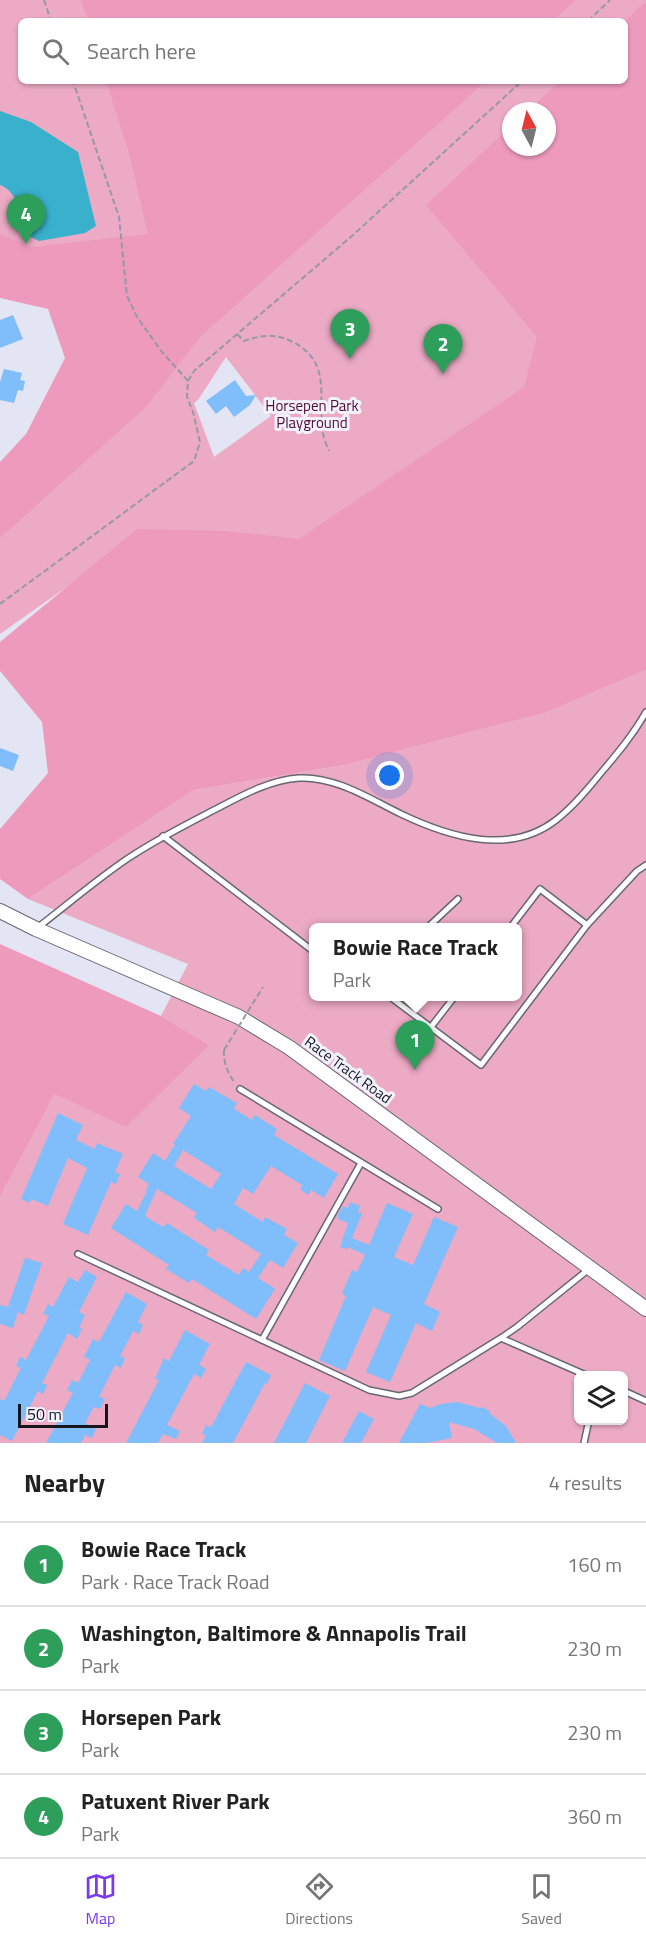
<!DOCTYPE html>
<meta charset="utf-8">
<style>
:root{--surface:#fff;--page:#f6f6f6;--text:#222;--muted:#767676;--line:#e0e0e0;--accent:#7c3aed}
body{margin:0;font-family:"Titillium Web",sans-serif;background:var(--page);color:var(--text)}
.controls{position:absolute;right:18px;bottom:18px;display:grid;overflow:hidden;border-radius:9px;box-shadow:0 2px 4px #0004}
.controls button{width:54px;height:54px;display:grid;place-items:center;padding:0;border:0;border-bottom:2px solid var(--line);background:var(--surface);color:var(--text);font:30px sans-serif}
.compass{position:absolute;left:502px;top:102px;width:54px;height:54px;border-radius:50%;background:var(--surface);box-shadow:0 2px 4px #0004;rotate:353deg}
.scale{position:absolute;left:18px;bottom:15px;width:90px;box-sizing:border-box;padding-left:6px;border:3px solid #16161b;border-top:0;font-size:16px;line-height:21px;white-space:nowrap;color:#16161b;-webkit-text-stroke:4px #f2f2fe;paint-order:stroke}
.you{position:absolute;left:390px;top:776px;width:21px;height:21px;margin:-15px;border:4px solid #fff;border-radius:50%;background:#1a73e8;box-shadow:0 0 0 9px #1a73e833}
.badge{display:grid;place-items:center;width:39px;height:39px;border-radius:50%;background:var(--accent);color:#fff;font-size:20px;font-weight:700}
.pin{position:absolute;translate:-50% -50px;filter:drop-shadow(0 2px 3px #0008)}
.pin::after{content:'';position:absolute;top:32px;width:21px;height:18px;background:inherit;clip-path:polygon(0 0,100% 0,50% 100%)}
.popup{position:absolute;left:309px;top:923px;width:213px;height:78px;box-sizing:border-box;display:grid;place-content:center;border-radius:9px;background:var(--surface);filter:drop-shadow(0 2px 4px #0005);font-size:20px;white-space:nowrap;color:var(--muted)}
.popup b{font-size:22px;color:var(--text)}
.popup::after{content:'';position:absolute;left:50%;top:100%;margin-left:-12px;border:12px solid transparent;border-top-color:var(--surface)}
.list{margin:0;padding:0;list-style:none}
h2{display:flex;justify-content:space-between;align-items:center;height:78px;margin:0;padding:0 24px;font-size:26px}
h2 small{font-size:20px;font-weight:400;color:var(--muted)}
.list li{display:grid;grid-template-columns:39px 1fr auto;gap:18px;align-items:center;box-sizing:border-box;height:84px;padding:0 24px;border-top:2px solid var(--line)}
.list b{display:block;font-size:22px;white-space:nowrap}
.list p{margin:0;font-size:20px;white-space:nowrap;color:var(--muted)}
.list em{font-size:20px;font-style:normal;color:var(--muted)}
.icon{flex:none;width:33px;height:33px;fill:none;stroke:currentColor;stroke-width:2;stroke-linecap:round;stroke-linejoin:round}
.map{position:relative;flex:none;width:646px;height:1443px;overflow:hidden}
.search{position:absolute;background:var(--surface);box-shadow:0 2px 4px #0004;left:18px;right:18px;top:18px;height:66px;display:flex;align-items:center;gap:15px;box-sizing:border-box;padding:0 21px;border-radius:9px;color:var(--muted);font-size:22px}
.sheet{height:414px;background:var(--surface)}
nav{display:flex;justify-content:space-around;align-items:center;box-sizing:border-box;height:84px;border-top:2px solid var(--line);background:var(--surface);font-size:16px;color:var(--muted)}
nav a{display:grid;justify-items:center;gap:3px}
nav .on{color:var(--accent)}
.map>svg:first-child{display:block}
.green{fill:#ecaac4;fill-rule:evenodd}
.forest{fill:#ee9abd}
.water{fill:#39b1cc}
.building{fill:#80bdfb;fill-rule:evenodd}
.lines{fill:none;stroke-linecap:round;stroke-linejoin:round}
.service-casing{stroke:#676774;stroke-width:8}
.tertiary-casing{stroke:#676774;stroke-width:16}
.path{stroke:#9798a3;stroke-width:2;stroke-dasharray:6 3;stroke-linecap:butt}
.service{stroke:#fff;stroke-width:5}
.tertiary{stroke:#fff;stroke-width:14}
.path-bridge{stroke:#9798a3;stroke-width:2;stroke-dasharray:6 3;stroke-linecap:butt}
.labels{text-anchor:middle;stroke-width:6;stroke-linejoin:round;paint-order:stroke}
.park-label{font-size:15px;fill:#530932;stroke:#f2f2fe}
.street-label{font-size:15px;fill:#16161b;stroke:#f2f2fe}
</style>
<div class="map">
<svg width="646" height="1443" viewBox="0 0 646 1443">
<rect width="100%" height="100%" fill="#e4e5f4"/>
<!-- green -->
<g class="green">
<path d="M0,0H646V613L122,548L0,634V505L88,317L0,264ZM21,21H625V81H21ZM511,111H547V147H511ZM226,357L271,416L214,457L194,403L198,400Z"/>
<path d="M646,670V1443H0V1197L55,1094L208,1045L161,1016L188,964L28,899L194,790L345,765L545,713ZM313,928H517V996H313ZM578,1376H624V1420H578Z"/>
</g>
<!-- forest -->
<g class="forest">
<path d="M81,0H576L553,21H88Z"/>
<path d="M646,1V670L545,713L345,765L194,790L28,899L0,879V829L48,773L42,722L0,671V642L137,529L226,531L299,539L524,387L537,337L426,205L511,126V147H547V111H528L560,81H625V21Z"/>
<path d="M106,81H486L199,338L147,406L0,538V462L26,434L65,358L48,309L0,298V234L32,247L148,234L129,153Z"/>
<path d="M0,944L161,1016L209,1045L126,1127L55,1094L0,1197Z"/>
</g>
<!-- water -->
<path class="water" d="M0,111L31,122L78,152L96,226L85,233L39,241L27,235C22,218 19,192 0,185Z"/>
<!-- building -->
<g class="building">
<path d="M13,315L23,339L0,348V320Z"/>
<path d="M4,369L22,373L20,380L25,381L23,391L18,390L14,403L0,400V382Z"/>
<path d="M235,380L246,396L256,395L250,405L234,417L226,406L216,414L206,401Z"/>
<path d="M0,748L19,755L13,771L0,766Z"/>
<path d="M194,1084L206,1091L209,1087L237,1103L234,1109L252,1120L255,1115L277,1129L274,1135L338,1174L324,1198L311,1190L308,1195L300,1189L302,1185L271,1166L253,1194L243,1188L234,1204L263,1222L265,1217L287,1229L284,1235L298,1243L283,1268L270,1260L258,1278L275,1289L256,1319L192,1279L189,1283L166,1269L169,1265L111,1228L126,1204L137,1211L147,1191L146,1190L149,1184L138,1177L153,1153L165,1161L175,1144H173L191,1116L179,1108ZM183,1150L221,1174L211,1189L174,1166ZM157,1189L197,1213L194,1218L215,1232L218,1227L261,1254L249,1272L243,1268L239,1275L206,1255L209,1250L167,1223L163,1227L145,1216Z"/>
<path d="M58,1113L83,1125L76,1140L95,1149L97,1143L123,1154L115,1172L120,1174L116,1184L111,1182L88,1235L63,1224L87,1168L68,1158L48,1206L31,1199L30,1203L21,1199Z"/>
<path d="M350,1202L360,1206L358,1212L362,1214L352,1238L369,1245L387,1203L413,1214L394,1257L413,1265L434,1217L458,1227L424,1304L440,1312L432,1331L416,1323L390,1382L366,1372L391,1315L373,1307L345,1371L319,1360L346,1296L342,1294L352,1270L357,1272L365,1255L348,1247L347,1249L340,1247L348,1223L338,1219V1214L343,1206L348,1208Z"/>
<path d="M25,1258L42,1263L24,1315L18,1312L13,1328L0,1324V1305L8,1307Z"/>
<path d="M85,1270L97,1277L79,1312L85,1315L79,1328L82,1329L77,1339L68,1333L42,1383L47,1385L43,1394L38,1391L12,1441L0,1435V1399L4,1401L21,1368L16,1366L20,1357L26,1360L49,1316L43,1314L48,1304L53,1307L69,1277L78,1282Z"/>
<path d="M126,1292L147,1304L138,1322L143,1325L139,1334L133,1331L120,1356L125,1358L121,1368L115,1365L99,1397L105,1399L100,1409L94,1407L85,1423L96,1429L92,1438L85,1435L81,1443H46L73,1393L67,1390L72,1380L78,1383L90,1360L84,1357L93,1339L99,1342Z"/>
<path d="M185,1330L210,1344L199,1365L206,1369L201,1378L194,1374L167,1425L180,1431L176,1439L163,1434L158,1443H126L159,1380L155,1379L164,1358L169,1361Z"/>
<path d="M246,1362L271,1375L267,1384L265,1383L233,1443H202L206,1436L202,1434L206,1425L211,1427Z"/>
<path d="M305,1383L330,1396L306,1443H274Z"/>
<path d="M457,1402L480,1408L481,1407L490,1411L489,1413L506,1426L516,1443H497L474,1429L449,1422L452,1438L426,1443H399L420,1404L430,1408L441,1404Z"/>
<path d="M359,1411L374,1419L361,1443H342Z"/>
</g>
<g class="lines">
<!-- service casing -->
<g class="service-casing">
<g id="service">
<path d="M163,836L313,951"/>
<path d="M587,925L637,871L646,865"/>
<path d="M37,928C67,905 96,880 127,859C155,840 185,825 214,810C241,796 269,780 299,778C335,776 370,799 401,814C449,837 510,856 556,820C573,807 587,790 600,774C617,754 633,735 646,712"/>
<path d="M427,928L458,899"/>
<path d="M389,996L481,1065L587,925L540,889L510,928"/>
<path d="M431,1027L455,996"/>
<path d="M240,1089L438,1209"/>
<path d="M78,1254L369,1390L399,1396L412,1393L501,1338L588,1376"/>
<path d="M501,1338L517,1327L589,1269"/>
<path d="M262,1340L361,1163"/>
<path d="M624,1391L646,1401"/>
<path d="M584,1443L589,1420"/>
</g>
</g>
<!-- tertiary casing -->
<g class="tertiary-casing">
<path id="tertiary" d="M0,911L36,929L239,1017L290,1048L646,1309"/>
</g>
<!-- path -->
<g class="path">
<path d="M44,0L51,21"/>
<path d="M588,21L610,0"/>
<path d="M237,334L244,341C261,335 276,333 293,342C333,363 317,398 323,434C324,439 327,446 329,451"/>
<path d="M188,381L194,371L353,235L522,81"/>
<path d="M0,604L194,461L200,442L193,412L187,397L188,381L162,352L137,317L127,296L119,217L73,81"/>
<path d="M224,1050C223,1062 228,1074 235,1083"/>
</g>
<!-- service -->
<use href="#service" class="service"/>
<!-- tertiary -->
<use href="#tertiary" class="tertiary"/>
<!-- path-bridge -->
<path class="path-bridge" d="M224,1050L263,987"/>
</g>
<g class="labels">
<!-- park labels -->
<g class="park-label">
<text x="312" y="411">Horsepen Park<tspan x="312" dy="17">Playground</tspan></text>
</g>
<!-- street labels -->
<g class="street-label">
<text transform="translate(348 1070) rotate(36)" y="5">Race Track Road</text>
</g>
</g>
</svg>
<div class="controls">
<button><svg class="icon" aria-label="layers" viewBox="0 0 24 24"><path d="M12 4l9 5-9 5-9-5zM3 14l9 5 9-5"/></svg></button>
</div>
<svg class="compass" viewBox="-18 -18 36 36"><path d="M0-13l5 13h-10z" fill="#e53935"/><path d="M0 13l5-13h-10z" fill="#767676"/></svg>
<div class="scale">50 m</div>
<div class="you"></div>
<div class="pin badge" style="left:415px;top:1070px;background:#2e9e5b">1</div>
<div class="popup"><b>Bowie Race Track</b>Park</div>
<div class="pin badge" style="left:443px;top:374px;background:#2e9e5b">2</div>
<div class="pin badge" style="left:350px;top:359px;background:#2e9e5b">3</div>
<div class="pin badge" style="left:26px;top:244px;background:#2e9e5b">4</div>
<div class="search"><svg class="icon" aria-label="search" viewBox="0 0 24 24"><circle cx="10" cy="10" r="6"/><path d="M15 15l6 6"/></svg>Search here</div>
</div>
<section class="sheet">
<h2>Nearby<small>4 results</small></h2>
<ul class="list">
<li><span class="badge" style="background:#2e9e5b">1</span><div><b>Bowie Race Track</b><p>Park · Race Track Road</p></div><em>160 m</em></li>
<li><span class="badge" style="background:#2e9e5b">2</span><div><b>Washington, Baltimore &amp; Annapolis Trail</b><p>Park</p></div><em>230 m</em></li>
<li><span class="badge" style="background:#2e9e5b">3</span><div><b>Horsepen Park</b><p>Park</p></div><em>230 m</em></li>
<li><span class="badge" style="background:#2e9e5b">4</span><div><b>Patuxent River Park</b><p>Park</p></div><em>360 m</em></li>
</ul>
</section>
<nav>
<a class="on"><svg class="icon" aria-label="map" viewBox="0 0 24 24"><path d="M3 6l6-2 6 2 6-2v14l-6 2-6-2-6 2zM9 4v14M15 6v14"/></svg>Map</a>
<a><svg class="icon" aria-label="directions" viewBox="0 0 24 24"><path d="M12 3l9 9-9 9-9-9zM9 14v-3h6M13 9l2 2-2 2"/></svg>Directions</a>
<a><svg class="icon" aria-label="saved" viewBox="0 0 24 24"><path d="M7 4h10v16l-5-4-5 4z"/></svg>Saved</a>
</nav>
